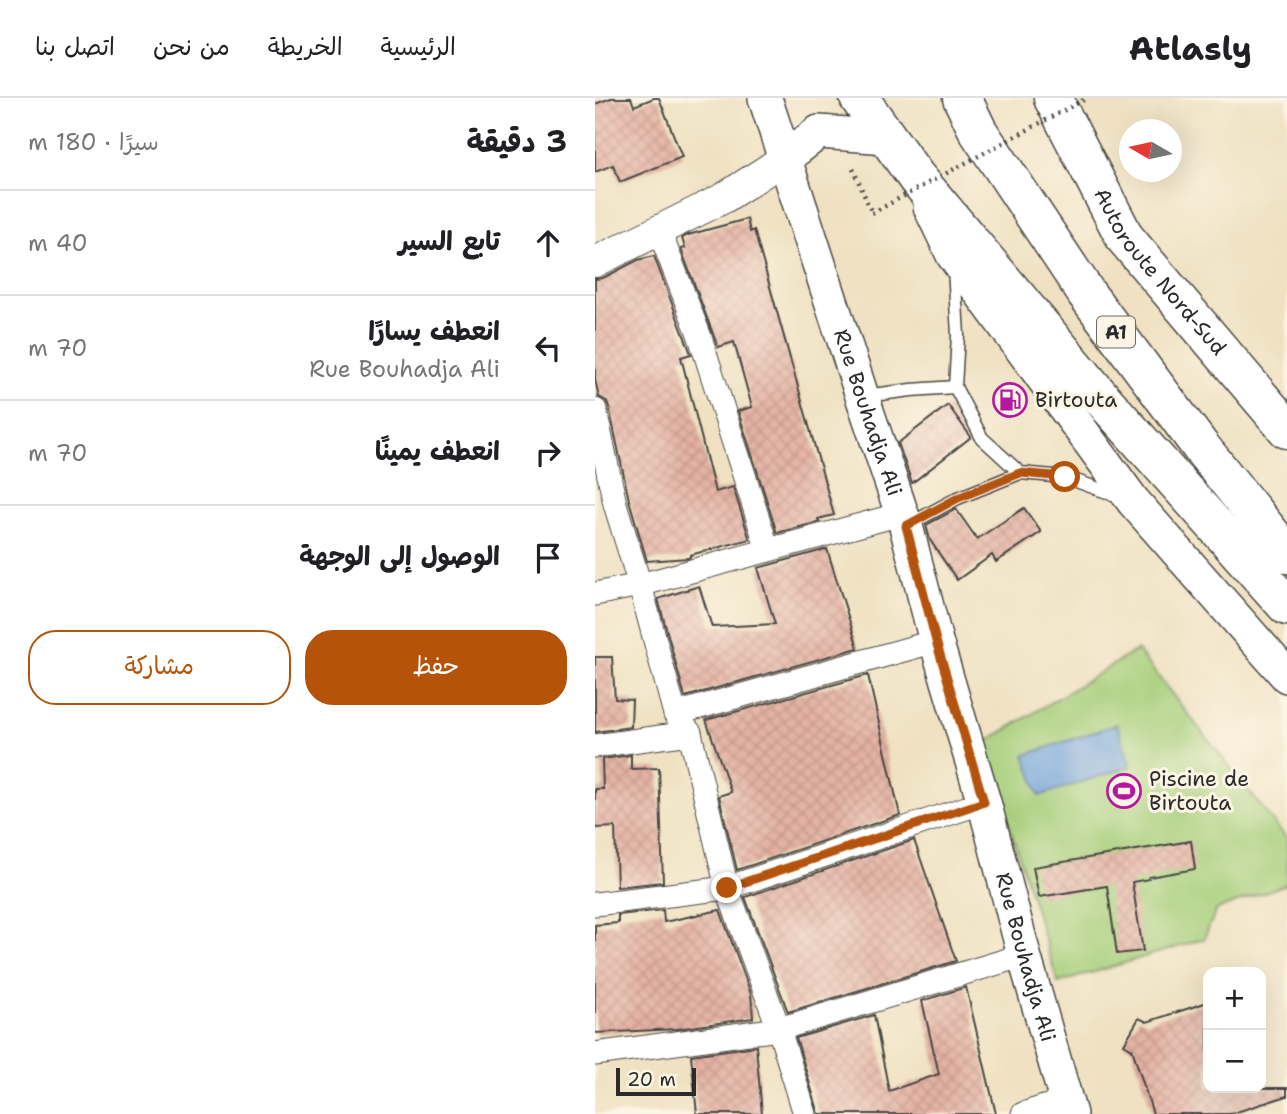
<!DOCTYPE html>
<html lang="ar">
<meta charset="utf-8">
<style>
:root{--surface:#fff;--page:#f2f2f2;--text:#202124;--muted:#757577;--line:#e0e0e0;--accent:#b45309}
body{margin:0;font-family:"Shantell Sans","Playpen Sans Arabic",sans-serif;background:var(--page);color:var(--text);direction:rtl}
.controls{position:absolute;right:21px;bottom:21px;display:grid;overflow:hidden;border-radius:14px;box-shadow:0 7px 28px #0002}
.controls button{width:63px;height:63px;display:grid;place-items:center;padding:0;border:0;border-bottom:2px solid var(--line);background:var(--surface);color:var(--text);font:35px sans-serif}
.compass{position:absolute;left:524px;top:21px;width:63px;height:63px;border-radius:50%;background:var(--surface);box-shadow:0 7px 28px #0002;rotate:279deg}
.scale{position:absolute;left:21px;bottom:18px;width:80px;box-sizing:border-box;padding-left:7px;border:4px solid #2b2b2b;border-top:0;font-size:19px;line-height:24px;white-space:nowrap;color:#2b2b2b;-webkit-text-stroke:5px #fcf5e5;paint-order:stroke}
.stop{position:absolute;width:21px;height:21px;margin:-16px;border:5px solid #b45309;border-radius:50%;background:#fff}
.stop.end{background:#b45309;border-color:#fff;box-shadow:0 2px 7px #0008}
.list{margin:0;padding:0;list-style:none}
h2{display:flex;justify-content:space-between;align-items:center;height:91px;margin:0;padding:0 28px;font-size:30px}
h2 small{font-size:23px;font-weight:400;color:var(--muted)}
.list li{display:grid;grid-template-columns:46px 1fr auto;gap:21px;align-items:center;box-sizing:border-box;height:105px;padding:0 28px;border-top:2px solid var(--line)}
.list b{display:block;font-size:26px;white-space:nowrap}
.list p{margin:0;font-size:23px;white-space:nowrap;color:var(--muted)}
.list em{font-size:23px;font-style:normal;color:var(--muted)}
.actions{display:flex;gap:14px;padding:21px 28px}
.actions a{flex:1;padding:16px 0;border:2px solid var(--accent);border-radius:28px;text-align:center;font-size:24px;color:var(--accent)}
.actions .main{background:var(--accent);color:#fff}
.icon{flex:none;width:38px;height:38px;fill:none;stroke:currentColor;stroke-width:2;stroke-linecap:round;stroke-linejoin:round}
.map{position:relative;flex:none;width:692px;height:1016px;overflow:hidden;direction:ltr}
header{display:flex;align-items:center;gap:42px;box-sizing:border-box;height:98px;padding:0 35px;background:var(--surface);border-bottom:2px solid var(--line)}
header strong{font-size:33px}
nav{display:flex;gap:38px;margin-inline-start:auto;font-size:24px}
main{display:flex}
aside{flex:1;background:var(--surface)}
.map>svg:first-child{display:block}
.park{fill:#a5ce79;stroke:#687c52;stroke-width:2}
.water{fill:#6ea1da;stroke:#4c6682;stroke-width:2}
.building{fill:url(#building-cross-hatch)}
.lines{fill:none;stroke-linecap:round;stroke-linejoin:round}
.service-casing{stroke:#484642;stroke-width:15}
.minor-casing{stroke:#484642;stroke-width:25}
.tertiary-casing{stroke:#484642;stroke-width:32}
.secondary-casing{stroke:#484642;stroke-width:36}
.motorway-casing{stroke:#484642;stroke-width:41}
.path{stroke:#484642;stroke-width:4.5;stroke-dasharray:2 5;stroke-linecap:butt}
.service{stroke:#fff;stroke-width:12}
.minor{stroke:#fff;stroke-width:23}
.tertiary{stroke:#fff;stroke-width:30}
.secondary{stroke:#fff;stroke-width:33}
.motorway{stroke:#fff;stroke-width:38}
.path-bridge{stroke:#484642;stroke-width:4.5;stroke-dasharray:2 5;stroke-linecap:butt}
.route{stroke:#b45309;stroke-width:9}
.labels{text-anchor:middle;stroke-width:6;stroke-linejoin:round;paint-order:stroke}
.shield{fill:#fcf5e5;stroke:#6a6863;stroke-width:2}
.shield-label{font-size:19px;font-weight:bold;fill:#2b2b2b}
.street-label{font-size:21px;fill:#2b2b2b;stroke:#fcf5e5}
.poi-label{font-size:21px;fill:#2b2b2b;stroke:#fcf5e5;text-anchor:start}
</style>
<header>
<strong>Atlasly</strong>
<nav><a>الرئيسية</a><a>الخريطة</a><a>من نحن</a><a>اتصل بنا</a></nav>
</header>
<main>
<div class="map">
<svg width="692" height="1016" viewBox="0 0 692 1016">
<defs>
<pattern id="building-cross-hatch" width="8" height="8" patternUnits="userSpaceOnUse" patternTransform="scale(1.75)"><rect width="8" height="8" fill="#e4b2a4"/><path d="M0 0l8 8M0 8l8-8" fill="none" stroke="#c4998d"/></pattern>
</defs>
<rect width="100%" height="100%" fill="#fcf5e5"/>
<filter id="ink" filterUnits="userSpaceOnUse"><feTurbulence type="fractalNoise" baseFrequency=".0143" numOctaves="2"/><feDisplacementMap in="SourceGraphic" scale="14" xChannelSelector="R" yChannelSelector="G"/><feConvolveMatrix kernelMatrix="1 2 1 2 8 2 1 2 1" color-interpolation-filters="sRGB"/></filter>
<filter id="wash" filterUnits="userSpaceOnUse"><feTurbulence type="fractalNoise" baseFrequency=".00686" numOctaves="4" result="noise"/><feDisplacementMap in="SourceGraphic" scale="28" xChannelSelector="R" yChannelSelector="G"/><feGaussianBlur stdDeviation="1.57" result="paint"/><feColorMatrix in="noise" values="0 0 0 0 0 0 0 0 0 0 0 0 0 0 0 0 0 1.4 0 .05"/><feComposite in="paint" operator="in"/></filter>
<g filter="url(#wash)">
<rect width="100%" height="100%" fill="#efe1c1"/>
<!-- park -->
<path class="park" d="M542,552L692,741V786L621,812L609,841L463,885L389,645Z"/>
<!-- water -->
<path class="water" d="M522,626L536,668L444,698L430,657Z"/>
<g id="blocks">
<!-- building -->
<g class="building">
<path d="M16,0H36L39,8L59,0H64L87,59L25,84L18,67L0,74V6Z"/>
<path d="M152,121L155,134L159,132L239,417L223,421L224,424L182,435L143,313L157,309L139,244L123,249L86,151L90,150L87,140L93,137Z"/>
<path d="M59,158L96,256L86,259L120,394L138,389L155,442V441L95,457V459L93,460L52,463L34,402L14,309L11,303L4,299L0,282V181L8,180L43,162Z"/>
<path d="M353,307L376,339L317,385L303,345Z"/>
<path d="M429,410L446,434L401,464L397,457L362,482L335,442L331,427L361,411L382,441Z"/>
<path d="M232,451L263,550L90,599L63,501L104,488L117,529L180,526L163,470Z"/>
<path d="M0,559H17L20,601L37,602L36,629L0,634Z"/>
<path d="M273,577L305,717L142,772L124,698L136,694L111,622Z"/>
<path d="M36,657V671L64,670L68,784L22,789L20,729L0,730V691H8L7,661Z"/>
<path d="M319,742L361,863L193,914L150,799Z"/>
<path d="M596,743L600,771L554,779V781L537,784L548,853L522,856L512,788L444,799L438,769Z"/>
<path d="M68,812L69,824L125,812L156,896L158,920L82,931L0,935V827L23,825V817Z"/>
<path d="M371,889L401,1016H224L201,940L279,917L294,993L344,976L327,903Z"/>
<path d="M613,904V990H692V998L635,1016H558L537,951L529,946L544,920L552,924Z"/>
<path d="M161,948L167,1016H102L96,957Z"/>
</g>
</g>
</g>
<g filter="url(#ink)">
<use href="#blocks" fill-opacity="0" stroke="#484642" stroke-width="2"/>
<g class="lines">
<!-- service casing -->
<g class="service-casing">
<g id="service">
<path d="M359,171L363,237L360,289L387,340L425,375L470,379L526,399"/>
<path d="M270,298L316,292L360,289"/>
<path d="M311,428L363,400L425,375"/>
</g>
</g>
<!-- minor casing -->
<g class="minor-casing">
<g id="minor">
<path d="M64,132L105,239L173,452"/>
<path d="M0,312L20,406L45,487L80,616L95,635L132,790L184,931L210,1016"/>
<path d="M0,496L45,487L306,416"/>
<path d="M80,616L341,543"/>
<path d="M0,648L95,635"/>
<path d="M0,806L132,790L389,704"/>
<path d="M0,956L184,931L429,857"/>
<path d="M428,1016L471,1002"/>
</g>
</g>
<!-- tertiary casing -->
<g class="tertiary-casing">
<path id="tertiary" d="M0,164L129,100L189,61"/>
</g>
<!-- secondary casing -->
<g class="secondary-casing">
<g id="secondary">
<path id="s1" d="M170,0L267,298L311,428L341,543L389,704L429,857L475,1016"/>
<path d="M189,61L224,34L293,39"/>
<path d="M335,109L358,157L538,403L692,578"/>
</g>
</g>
<!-- motorway casing -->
<g class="motorway-casing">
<g id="motorway">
<path d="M264,0L321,79L504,297L692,508"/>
<path d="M367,0L383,33L491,195L605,348L692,456"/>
<path id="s2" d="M458,0L530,140L692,331"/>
</g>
</g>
<!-- path -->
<path class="path" d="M258,71L277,115"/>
<!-- service -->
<use href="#service" class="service"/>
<!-- minor -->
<use href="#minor" class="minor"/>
<!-- tertiary -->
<use href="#tertiary" class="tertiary"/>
<!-- secondary -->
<use href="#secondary" class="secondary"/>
<!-- motorway -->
<use href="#motorway" class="motorway"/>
<!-- path-bridge -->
<path class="path-bridge" d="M277,115L492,0"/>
</g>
</g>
<g class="lines" filter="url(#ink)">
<!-- route -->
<path class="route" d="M132,790L389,704L341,543L311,428L363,400L425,375L470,379"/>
</g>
<!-- icons -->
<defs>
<g id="fuel-ring" transform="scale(1.75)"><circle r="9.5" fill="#fcf5e5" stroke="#b5179e" stroke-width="1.5"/><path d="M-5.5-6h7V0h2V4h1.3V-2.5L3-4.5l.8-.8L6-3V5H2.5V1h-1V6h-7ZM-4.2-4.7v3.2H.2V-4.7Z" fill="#b5179e"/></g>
<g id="stadium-ring" transform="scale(1.75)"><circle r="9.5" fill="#fcf5e5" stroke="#b5179e" stroke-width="1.5"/><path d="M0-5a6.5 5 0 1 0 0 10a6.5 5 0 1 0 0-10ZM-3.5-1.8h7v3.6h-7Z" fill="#b5179e"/></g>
</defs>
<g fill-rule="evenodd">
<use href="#fuel-ring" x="415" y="302"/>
<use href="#stadium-ring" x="529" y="693"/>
</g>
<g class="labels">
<!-- shield labels -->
<rect class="shield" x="502" y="218.5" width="38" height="31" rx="5"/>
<g class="shield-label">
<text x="521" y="241">A1</text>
</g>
<!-- street labels -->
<g class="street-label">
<text dy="7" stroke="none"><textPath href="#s2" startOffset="205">Autoroute Nord-Sud</textPath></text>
<text dy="7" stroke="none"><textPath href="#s1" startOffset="331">Rue Bouhadja Ali</textPath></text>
<text dy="7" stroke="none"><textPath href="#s1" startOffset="898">Rue Bouhadja Ali</textPath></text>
</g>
<!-- poi labels -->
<g class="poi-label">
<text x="440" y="309">Birtouta</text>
<text x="554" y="688">Piscine de<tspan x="554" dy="24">Birtouta</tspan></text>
</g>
</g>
</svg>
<div class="controls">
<button>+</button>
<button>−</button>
</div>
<svg class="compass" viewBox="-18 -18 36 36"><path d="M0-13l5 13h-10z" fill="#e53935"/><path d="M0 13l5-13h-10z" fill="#757577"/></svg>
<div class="scale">20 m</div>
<div class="stop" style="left:470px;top:379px"></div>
<div class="stop end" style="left:132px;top:790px"></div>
</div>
<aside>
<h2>3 دقيقة<small>سيرًا · 180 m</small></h2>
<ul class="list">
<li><svg class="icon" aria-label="ahead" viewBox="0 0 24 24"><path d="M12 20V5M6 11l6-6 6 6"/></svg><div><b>تابع السير</b></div><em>40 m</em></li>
<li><svg class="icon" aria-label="left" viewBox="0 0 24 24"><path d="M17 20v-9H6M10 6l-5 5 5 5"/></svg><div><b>انعطف يسارًا</b><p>Rue Bouhadja Ali</p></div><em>70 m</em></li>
<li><svg class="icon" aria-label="right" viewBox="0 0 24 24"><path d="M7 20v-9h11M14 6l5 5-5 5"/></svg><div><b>انعطف يمينًا</b></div><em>70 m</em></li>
<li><svg class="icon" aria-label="arrive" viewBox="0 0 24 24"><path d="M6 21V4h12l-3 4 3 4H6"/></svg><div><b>الوصول إلى الوجهة</b></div></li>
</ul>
<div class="actions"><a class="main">حفظ</a><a>مشاركة</a></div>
</aside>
</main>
